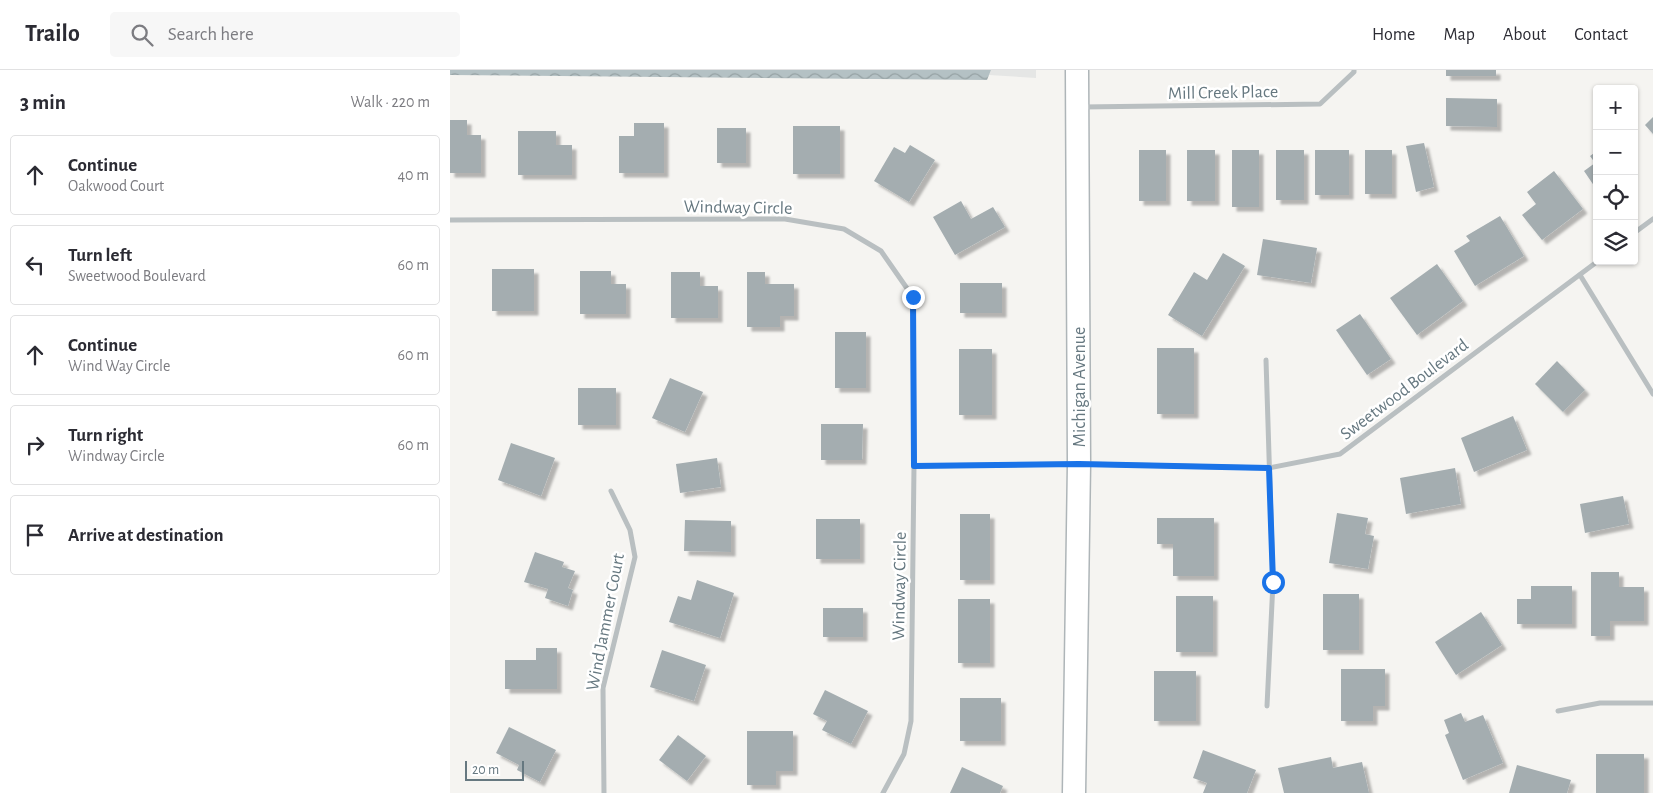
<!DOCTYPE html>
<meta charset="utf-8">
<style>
:root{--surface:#fff;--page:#f7f7f7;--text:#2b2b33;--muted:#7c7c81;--line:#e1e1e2}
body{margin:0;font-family:"Alegreya Sans",sans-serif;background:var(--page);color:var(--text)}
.controls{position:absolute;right:15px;top:15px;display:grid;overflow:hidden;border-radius:5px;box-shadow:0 1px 4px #0004}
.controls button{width:45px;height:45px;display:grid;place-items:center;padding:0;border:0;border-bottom:1px solid var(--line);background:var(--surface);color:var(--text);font:25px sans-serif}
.scale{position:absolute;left:15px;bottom:12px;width:59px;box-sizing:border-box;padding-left:5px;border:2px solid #667880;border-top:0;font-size:14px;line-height:18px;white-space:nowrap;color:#667880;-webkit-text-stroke:4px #fff;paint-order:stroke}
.stop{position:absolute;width:15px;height:15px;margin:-11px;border:4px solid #1a73e8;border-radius:50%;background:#fff}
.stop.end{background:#1a73e8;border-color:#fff;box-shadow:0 1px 5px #0008}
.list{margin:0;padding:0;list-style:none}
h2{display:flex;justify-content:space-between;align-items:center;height:65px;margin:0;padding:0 20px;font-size:21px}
h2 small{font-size:16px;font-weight:400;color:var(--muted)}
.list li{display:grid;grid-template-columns:32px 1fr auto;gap:15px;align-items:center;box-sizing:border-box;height:80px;margin:0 10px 10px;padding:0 10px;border:1px solid var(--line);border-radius:5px}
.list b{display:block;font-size:19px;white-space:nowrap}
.list p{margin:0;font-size:16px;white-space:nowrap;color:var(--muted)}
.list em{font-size:16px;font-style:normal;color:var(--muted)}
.icon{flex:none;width:28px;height:28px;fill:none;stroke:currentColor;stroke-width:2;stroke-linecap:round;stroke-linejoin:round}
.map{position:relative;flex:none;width:1203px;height:723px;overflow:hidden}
header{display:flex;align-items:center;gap:30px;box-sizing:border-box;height:70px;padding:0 25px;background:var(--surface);border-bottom:1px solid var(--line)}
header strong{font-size:24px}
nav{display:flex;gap:28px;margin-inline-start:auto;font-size:18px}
.search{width:350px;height:45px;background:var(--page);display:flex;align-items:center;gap:12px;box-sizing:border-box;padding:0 18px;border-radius:5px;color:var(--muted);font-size:19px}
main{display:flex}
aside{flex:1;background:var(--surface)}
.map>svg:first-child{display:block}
.built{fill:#e5e6e5}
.water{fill:url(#water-waves)}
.building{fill:#a4adb0;filter:url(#shadow)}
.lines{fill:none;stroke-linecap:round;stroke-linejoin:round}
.secondary-casing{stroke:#aeb5b8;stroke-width:25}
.street{stroke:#b9bfc1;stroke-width:5}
.secondary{stroke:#fff;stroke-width:22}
.route{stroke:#1a73e8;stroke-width:6}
.labels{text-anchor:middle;stroke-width:5;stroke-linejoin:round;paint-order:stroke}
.street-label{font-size:18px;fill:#667880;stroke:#fff}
</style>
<header>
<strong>Trailo</strong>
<div class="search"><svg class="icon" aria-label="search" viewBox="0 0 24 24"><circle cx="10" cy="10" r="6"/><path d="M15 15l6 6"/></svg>Search here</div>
<nav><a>Home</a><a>Map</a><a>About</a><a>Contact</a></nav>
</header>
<main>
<aside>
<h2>3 min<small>Walk · 220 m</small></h2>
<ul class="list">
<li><svg class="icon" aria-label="ahead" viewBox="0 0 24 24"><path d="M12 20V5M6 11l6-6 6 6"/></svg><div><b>Continue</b><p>Oakwood Court</p></div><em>40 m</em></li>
<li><svg class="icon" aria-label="left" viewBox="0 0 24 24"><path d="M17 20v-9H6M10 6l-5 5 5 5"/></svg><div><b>Turn left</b><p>Sweetwood Boulevard</p></div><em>60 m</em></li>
<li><svg class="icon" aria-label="ahead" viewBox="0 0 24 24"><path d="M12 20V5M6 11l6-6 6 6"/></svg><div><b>Continue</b><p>Wind Way Circle</p></div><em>60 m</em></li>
<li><svg class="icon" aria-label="right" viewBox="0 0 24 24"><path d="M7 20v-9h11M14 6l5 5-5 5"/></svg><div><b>Turn right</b><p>Windway Circle</p></div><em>60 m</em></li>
<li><svg class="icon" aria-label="arrive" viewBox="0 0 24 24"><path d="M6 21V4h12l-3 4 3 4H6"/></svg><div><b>Arrive at destination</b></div></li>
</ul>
</aside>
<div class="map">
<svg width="1203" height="723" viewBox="0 0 1203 723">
<defs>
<pattern id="water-waves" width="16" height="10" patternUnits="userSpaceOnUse" patternTransform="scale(1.25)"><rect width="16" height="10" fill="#b4c1c4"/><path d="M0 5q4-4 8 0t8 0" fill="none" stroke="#96a2a4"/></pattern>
<filter id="shadow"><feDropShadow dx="4.5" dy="4.5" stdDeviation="1" flood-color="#0004"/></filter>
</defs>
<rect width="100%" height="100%" fill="#f5f4f1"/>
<!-- built -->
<path class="built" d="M541,0H586V8L539,5Z"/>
<!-- water -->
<path class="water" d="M0,0H541L537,10L0,5Z"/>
<!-- building -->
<g class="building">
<rect x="996" y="0" width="50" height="6"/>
<path d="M996,28L1047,29V57L996,56Z"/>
<path d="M1203,47V64L1195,55Z"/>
<path d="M0,50H17V65H31V103H0Z"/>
<path d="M184,53H214V103H169V66H184Z"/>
<rect x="343" y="56" width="47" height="48"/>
<rect x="267" y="58" width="29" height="35"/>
<path d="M68,61H106V75H122V105H68Z"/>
<path d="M974,73L984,117L966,122L956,76Z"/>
<path d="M460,75L485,90L459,132L424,111L444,77L455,83Z"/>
<rect x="689" y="80" width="27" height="51"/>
<rect x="737" y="80" width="28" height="51"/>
<rect x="782" y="80" width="27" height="57"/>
<rect x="826" y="80" width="28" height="50"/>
<rect x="865" y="80" width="34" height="45"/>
<rect x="915" y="80" width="27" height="44"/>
<path d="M1147,81V120L1134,101L1145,93L1140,86Z"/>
<path d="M1104,101L1133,139L1092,170L1072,145L1086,134L1077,122Z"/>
<path d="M511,131L521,149L543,137L555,157L505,185L483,147Z"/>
<path d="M1050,146L1074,186L1025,216L1004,181L1020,171L1016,166Z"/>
<path d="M813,169L867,178L861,213L807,205Z"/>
<path d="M773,183L795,196L752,266L718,245L744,202L757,210Z"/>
<path d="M987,194L1013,231L967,265L940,228Z"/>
<rect x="42" y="199" width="42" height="42"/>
<path d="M130,201H161V214H176V244H130Z"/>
<path d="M221,202H250V216H268V248H221Z"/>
<path d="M297,202H315V214H344V246H330V257H297Z"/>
<rect x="510" y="213" width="42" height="30"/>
<path d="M910,244L941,289L917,305L886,260Z"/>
<rect x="385" y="262" width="31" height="56"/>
<rect x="707" y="278" width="37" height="66"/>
<rect x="509" y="279" width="33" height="66"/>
<path d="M1107,291L1135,320L1113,342L1085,314Z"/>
<path d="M220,308L253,322L235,362L202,348Z"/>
<rect x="128" y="318" width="38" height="37"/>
<path d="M1063,346L1077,380L1024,402L1011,368Z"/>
<path d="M371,354H413L412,390H371Z"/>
<path d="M61,373L105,388L91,426L48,410Z"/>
<path d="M267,388L271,417L230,423L226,394Z"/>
<path d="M1005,398L1011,434L956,444L950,408Z"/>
<path d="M1173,426L1179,454L1135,463L1130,434Z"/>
<path d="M887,443L918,448L915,464L924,466L918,499L879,493Z"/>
<rect x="510" y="444" width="30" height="66"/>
<path d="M707,448H764V506H723V474H707Z"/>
<rect x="366" y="449" width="44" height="40"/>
<path d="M235,450L281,451V482L234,481Z"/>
<path d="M85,482L114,492L112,497L125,501L118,518L123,520L118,536L95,528L98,519L74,512Z"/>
<path d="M1141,502H1169V517H1194V551H1160V566H1141Z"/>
<path d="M247,510L284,523L270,568L219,552L228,526L241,530Z"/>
<path d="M1081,516H1122V554H1067V529H1081Z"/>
<rect x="873" y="524" width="36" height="56"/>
<rect x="726" y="526" width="37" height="56"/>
<rect x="508" y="529" width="32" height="64"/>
<rect x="373" y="538" width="40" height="29"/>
<path d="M1031,542L1052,575L1006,605L985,572Z"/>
<path d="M86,578H107V619H55V590H86Z"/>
<path d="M212,580L256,595L244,631L200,617Z"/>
<path d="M891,599H935V636H923V651H891Z"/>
<rect x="704" y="601" width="42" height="50"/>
<path d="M375,620L418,641L401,674L372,660L377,651L363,644Z"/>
<rect x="510" y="628" width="41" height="43"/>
<path d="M1011,643L1015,652L1033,645L1053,693L1013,710L995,665L999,663L994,650Z"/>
<path d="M59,657L106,680L90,712L67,700L69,695L46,683Z"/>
<path d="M297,661H343V701H326V715H297Z"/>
<path d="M228,665L256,686L237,711L209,690Z"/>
<path d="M753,680L806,700L797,723H753L757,713L743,708Z"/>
<rect x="1146" y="684" width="48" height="39"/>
<path d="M881,687L883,698L912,692L919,723H834L828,698Z"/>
<path d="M1067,695L1121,710L1117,723H1059Z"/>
<path d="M512,697L553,716L550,723H500Z"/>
</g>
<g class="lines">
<!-- secondary casing -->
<g class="secondary-casing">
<path id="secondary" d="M624,723L629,394L627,0"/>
</g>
<!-- street -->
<g class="street">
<path d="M632,37L870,34L904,2V0"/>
<path d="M0,150L335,149L394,159L431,181L463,227L464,396L461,651L454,684L433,723"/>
<path d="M1184,163L1203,149"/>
<path d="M1130,205L1203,324"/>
<path d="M816,290L823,512L817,636"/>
<path d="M635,394L819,398L890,384L1148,191"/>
<path d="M464,396L624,394"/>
<path d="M1108,641L1150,633H1203"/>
<path d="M154,723L153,618L185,487L180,460L161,421"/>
</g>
<!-- secondary -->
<use href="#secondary" class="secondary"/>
</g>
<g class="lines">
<!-- route -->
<path class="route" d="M463,227L464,396L629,394L819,398L823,512"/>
</g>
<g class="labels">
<!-- street labels -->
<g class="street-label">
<text transform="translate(773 22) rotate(-1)" y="6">Mill Creek Place</text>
<text transform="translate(288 137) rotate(1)" y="6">Windway Circle</text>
<text transform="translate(629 317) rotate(-90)" y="6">Michigan Avenue</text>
<text transform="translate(954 319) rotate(-37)" y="6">Sweetwood Boulevard</text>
<text transform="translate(449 516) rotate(-89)" y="6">Windway Circle</text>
<text transform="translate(155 552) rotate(-79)" y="6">Wind Jammer Court</text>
</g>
</g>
</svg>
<div class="controls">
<button>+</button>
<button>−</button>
<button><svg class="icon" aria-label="locate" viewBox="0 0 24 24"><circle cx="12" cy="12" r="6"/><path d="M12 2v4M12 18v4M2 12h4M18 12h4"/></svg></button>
<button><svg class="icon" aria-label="layers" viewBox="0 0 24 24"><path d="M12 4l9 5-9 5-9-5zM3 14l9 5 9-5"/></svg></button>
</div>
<div class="scale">20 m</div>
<div class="stop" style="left:823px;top:512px"></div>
<div class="stop end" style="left:463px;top:227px"></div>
</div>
</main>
